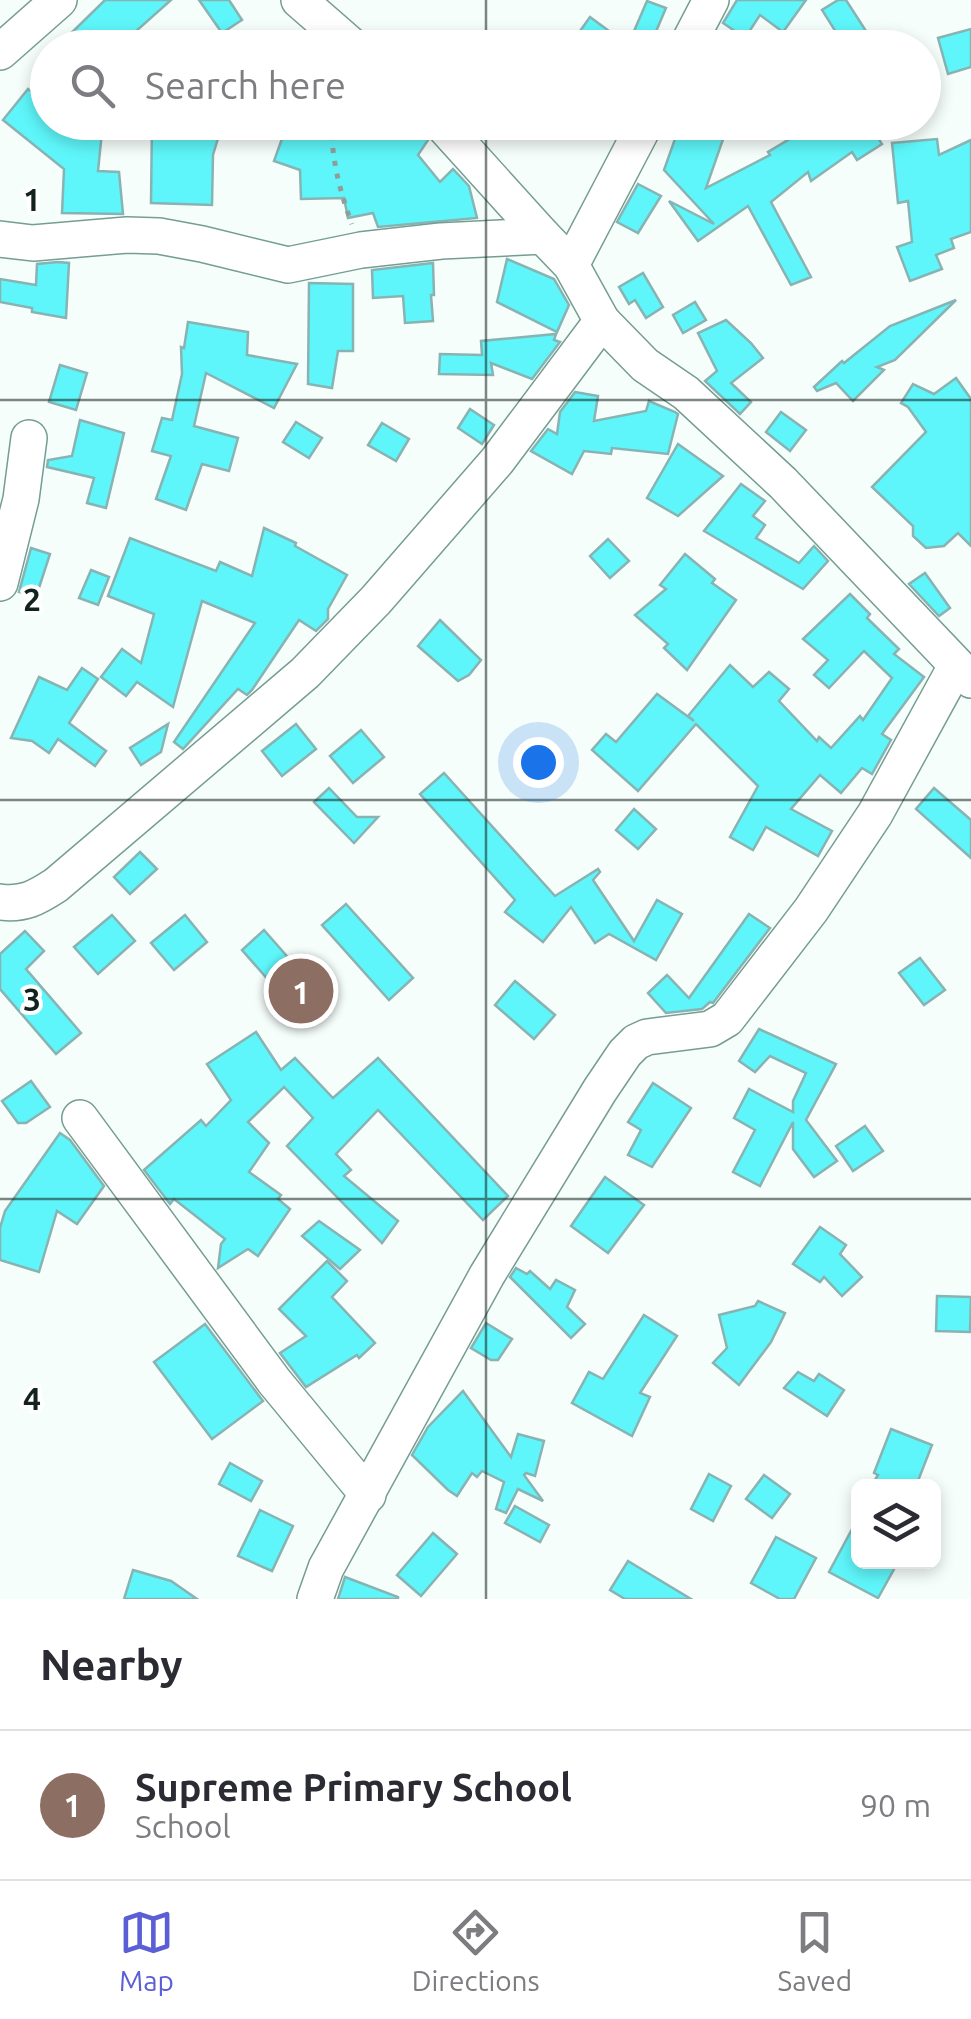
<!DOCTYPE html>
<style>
:root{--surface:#fff;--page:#f2f2f3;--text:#2b2b33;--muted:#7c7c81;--line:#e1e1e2;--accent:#5c5ed6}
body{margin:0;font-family:Ubuntu,sans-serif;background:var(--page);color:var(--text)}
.controls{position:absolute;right:30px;bottom:30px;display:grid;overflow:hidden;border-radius:15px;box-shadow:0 5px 15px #0003}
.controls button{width:90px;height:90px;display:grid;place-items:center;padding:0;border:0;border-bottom:2px solid var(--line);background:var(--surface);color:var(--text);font:50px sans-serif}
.you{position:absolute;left:538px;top:762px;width:35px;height:35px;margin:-25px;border:8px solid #fff;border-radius:50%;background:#1a73e8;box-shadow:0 0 0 15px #1a73e833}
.badge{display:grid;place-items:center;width:65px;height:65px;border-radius:50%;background:var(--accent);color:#fff;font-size:32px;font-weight:700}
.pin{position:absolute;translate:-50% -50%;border:5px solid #fff;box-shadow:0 2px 10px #0006}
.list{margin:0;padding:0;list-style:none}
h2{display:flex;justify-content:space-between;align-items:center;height:130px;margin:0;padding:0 40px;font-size:42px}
h2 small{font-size:32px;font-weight:400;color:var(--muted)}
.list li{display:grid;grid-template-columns:65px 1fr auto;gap:30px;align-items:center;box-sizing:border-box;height:150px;padding:0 40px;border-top:2px solid var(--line)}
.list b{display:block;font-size:38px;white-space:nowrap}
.list p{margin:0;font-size:32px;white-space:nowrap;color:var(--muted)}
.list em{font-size:32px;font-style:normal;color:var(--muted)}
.icon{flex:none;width:55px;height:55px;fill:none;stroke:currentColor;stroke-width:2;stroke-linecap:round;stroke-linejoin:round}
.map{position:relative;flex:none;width:971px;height:1599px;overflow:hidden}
.search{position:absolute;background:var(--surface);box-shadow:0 5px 15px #0003;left:30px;right:30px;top:30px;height:110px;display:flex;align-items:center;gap:25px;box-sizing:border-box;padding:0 35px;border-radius:55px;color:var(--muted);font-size:38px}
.sheet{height:280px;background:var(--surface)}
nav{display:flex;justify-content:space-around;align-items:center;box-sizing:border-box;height:140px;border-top:2px solid var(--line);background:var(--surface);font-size:28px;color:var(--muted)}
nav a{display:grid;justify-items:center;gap:5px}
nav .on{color:var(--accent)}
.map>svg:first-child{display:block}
.building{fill:#5ef6fa;stroke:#88b3b3;stroke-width:2.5}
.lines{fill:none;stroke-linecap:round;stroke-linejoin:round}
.minor-casing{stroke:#759d92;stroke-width:38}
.path{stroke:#929d9a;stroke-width:5;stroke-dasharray:5 8;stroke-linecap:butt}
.minor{stroke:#fff;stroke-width:35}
.grid{fill:none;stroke:#12221e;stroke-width:2.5;stroke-opacity:0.55}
.grid-label{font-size:32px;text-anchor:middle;font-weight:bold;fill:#12221e;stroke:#fff;stroke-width:8;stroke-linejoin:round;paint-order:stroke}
</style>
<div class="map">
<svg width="971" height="1599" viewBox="0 0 971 1599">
<rect width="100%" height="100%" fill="#f6fefb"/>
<!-- building -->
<g class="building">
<path d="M105,0H171L125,41L123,37L111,48H56Z"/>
<path d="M199,0H229L242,20L222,33Z"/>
<path d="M737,0H806L783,32L760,15L745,38L723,23Z"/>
<path d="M838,0H846L877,48H846L822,10Z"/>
<path d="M647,1L666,8L649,48H568L590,17L628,45Z"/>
<path d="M971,29V67L948,74L938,38Z"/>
<path d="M28,89L48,104V122H103L98,171L119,172L123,214L62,213L64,169L3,120Z"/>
<path d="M152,122H223L213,155L212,205L151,203Z"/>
<path d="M288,122H414L428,140L418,155L440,182L453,169L469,186L477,218L378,227L373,213L348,218L344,198L301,199L300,170L274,161Z"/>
<path d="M681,122H729L706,188L770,155L768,152L818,122H868L882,144L857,160L852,152L811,181L808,172L771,202L811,277L791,285L748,206L698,241L669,201L714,224L664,170Z"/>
<path d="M937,139L939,155L971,140V232L951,239L954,248L936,255L942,269L910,281L897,247L912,242L908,201L898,203L892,143Z"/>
<path d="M638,184L661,196L638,233L617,222Z"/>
<path d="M507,259L554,279L569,305L557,332L497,302Z"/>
<path d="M58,262L69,263L66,318L32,312V308L0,302V279L36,285L37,264Z"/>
<path d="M433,263L434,295H431L433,321L405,323L403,296L373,298L372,270Z"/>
<path d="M643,273L663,307L646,318L635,300L629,304L619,287Z"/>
<path d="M309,283L353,284V351H338L332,388L308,384Z"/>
<path d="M956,300L895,360L877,367L884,370L853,401L836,383L817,391L814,387L842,361L844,363L890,326Z"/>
<path d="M695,302L706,320L683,333L673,315Z"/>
<path d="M726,320L751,343L763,358L731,383L751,402L740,414L705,381L717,371L698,333Z"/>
<path d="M188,322L248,332L247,355L297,364L274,408L206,373L194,426L238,438L229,471L202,464L186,510L156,499L171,456L152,451L162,418L172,420L182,374L181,347L184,348Z"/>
<path d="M556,334L554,340L560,342L532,379L491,363L493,375L439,374L440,354L482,355L481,341Z"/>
<path d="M60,365L87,373L76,410L49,402Z"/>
<path d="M956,378L971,399V546L958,533L944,546L926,548L913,536V526L872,487L926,432L908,407L901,403L913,384L934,394Z"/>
<path d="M575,392L598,396L594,421L646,411L649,401L675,412L678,414L668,454L612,448L611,454L584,451L572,474L531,451L548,429L557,434L560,412Z"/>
<path d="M470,409L494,425L482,444L458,428Z"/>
<path d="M781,412L806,430L790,451L766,432Z"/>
<path d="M80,420L124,433L106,508L87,503L94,478L47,467L48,460L72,456Z"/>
<path d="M296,422L322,438L309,458L283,442Z"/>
<path d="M382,423L409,439L396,461L368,445Z"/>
<path d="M678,444L723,476L678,516L647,498Z"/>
<path d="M741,484L765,501L753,516L765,525L756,538L799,563L814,546L828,561L803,589L704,531Z"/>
<path d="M264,528L296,543L295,546L347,575L328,609V619L316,631L299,620L252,690L247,695L238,689L183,749L174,742L255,623L202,601L173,707L137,682L126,696L101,677L122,649L141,663L154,614L108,596L130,538L216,571L220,562L252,576Z"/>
<path d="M608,539L629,561L610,578L590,556Z"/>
<path d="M31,548L50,554L36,597L19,592Z"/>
<path d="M685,554L715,579L712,583L736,600L687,670L664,648L668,644L635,615L666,589L660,585Z"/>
<path d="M91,570L109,577L98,605L79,598Z"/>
<path d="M925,573L950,608L939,616L909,584Z"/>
<path d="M850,594L870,614L867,618L899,649L894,654L924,677L882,734L891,740L872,774L862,768L841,793L820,775L791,809L832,831L818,856L766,827L753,850L730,837L758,786L696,724L638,791L592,750L606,734L616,742L657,694L694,721L688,716L730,665L753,687L769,672L789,689L779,701L817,741L819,737L831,748L860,716L863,720L892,678L864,651L829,688L814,675L828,660L803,639Z"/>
<path d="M440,620L481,660L469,675L458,681L418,646Z"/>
<path d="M82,668L98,679L69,723L106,751L95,766L58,739L49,753L32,741L11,738L39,677L67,690Z"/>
<path d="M168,724L161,752L141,765L130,748Z"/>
<path d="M296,724L316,749L282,776L262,751Z"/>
<path d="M361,730L384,757L353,783L330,756Z"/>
<path d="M444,773L555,896L598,869L600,872L593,880L634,941L657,900L682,914L656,960L609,934L595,943L571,907L543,942L505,912L515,900L420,794Z"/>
<path d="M329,788L357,817H378L354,843L314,802Z"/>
<path d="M934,788L971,820V858L916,809Z"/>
<path d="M634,809L656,829L638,849L616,830Z"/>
<path d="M140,852L157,869L130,894L114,877Z"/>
<path d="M346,904L413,978L389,1000L322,925Z"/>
<path d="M749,914L770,928L713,1003L710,1002L702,1009L666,1013L648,993L667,975L689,998Z"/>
<path d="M112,915L135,941L98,974L74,947Z"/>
<path d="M185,915L207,942L174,970L151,943Z"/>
<path d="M264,930L327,1002L305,1022L242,950Z"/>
<path d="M25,931L44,951L26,969L81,1033L56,1054L0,989V954Z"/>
<path d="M920,958L945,990L924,1005L899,973Z"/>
<path d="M515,981L555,1015L534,1039L495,1005Z"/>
<path d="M759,1029L836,1064L806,1120L837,1161L814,1177L793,1149V1122L760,1186L733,1172L755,1130L734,1118L749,1089L793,1112V1101L806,1073L770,1056L755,1072L739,1061Z"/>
<path d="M256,1032L281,1070L295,1058L333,1098L378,1058L508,1196L483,1220L378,1110L336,1154L351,1170L344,1176L398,1221L382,1243L287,1146L313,1118L284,1087L248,1122L269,1143L249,1172L281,1195L278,1199L290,1209L258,1256L248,1249L218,1268L221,1244L225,1239L174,1199L170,1204L144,1170L201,1120L206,1126L231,1100L207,1064Z"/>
<path d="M31,1081L50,1107L26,1123H18L2,1101Z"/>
<path d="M653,1083L691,1108L652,1167L628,1155L641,1130L628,1122Z"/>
<path d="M865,1126L883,1151L853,1171L836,1146Z"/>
<path d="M60,1133L70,1140L104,1186L77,1224L57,1211L39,1272L0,1260V1228L5,1211Z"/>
<path d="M605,1177L644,1205L608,1253L571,1226Z"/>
<path d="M319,1221L360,1250L340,1269L302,1236Z"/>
<path d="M820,1227L846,1245L840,1254L862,1277L842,1296L824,1277L820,1282L793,1264Z"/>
<path d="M327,1261L347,1281L332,1297L375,1343L359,1358L357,1355L306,1387L280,1353L306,1336L279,1309Z"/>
<path d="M516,1268L527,1274L530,1271L550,1289L556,1280L575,1290L567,1307L585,1324L571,1338L510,1277Z"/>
<path d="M937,1296L971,1297L970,1332L936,1331Z"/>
<path d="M758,1301L785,1313L771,1342L739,1385L713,1363L727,1348L719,1315L755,1306Z"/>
<path d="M644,1315L677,1336L640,1393L650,1397L632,1436L572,1403L589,1372L603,1379Z"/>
<path d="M486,1323L512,1339L498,1360H491L471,1348Z"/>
<path d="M205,1324L263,1401L212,1439L154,1362Z"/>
<path d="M798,1372L814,1381L819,1374L844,1390L827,1416L784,1388Z"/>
<path d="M463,1391L511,1457L518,1434L544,1441L535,1476L526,1473L524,1475L543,1501L518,1489L506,1513L496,1509L504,1482L482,1471L477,1477L472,1473L457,1496L448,1490L412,1455L428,1427Z"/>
<path d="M891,1429L932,1445L916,1486H871L878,1475L874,1473Z"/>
<path d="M230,1463L262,1481L251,1501L219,1484Z"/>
<path d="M709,1474L731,1486L713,1521L691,1509Z"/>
<path d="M764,1475L790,1494L772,1518L746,1499Z"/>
<path d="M515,1506L549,1525L540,1542L505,1523Z"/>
<path d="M260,1510L293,1526L272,1571L238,1556Z"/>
<path d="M858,1518V1562H898L878,1598L829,1572Z"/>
<path d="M433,1533L457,1554L421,1596L397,1575Z"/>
<path d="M776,1537L816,1558L794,1599H780L751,1583Z"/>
<path d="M628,1561L691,1599H625L610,1590Z"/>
<path d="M133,1570L171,1581L197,1599H124Z"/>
<path d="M345,1577L398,1597V1599H338Z"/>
</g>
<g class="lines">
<!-- minor casing -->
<g class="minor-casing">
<g id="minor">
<path d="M299,0L354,48"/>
<path d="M686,48L711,0"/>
<path d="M0,52L59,0"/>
<path d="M440,122L543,236"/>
<path d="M0,239L33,243L127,235L159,236L202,244L288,265L361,250L441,241L543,236L571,265L602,321L645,365L686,393L783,483L971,680"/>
<path d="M571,265L646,122"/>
<path d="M0,583L21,499L29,438"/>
<path d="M0,902C24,905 36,898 56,885L305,673L376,600L497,461L602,321"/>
<path d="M80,1118L274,1381L368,1495"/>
<path d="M315,1599L326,1568L487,1275L600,1090L625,1053L636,1042L647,1037L710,1029L727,1019L811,910L875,814L956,666"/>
</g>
</g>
<!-- path -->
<path class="path" d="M331,122C332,159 339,190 352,224"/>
<!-- minor -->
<use href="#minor" class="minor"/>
</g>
<!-- grid -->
<path class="grid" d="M486,0V48M486,122V1599M0,400H971M0,800H971M0,1199H971"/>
<g class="grid-label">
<text x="32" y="211">1</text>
<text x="32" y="611">2</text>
<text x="32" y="1011">3</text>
<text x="32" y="1410">4</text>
</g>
</svg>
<div class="controls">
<button><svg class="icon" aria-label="layers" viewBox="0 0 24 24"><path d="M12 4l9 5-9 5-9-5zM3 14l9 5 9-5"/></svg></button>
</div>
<div class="you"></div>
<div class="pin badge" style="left:301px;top:991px;background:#8d6e63">1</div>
<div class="search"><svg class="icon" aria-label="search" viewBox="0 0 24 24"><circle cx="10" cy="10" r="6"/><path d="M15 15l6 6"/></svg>Search here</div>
</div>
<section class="sheet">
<h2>Nearby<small></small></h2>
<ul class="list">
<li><span class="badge" style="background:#8d6e63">1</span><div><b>Supreme Primary School</b><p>School</p></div><em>90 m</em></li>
</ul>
</section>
<nav>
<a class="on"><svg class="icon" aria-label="map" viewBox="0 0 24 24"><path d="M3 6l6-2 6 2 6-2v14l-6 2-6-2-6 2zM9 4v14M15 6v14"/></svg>Map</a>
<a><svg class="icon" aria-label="directions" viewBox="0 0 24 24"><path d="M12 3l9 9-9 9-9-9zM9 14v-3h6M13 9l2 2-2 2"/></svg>Directions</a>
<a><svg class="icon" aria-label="saved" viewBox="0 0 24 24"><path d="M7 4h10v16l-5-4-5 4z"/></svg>Saved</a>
</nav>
